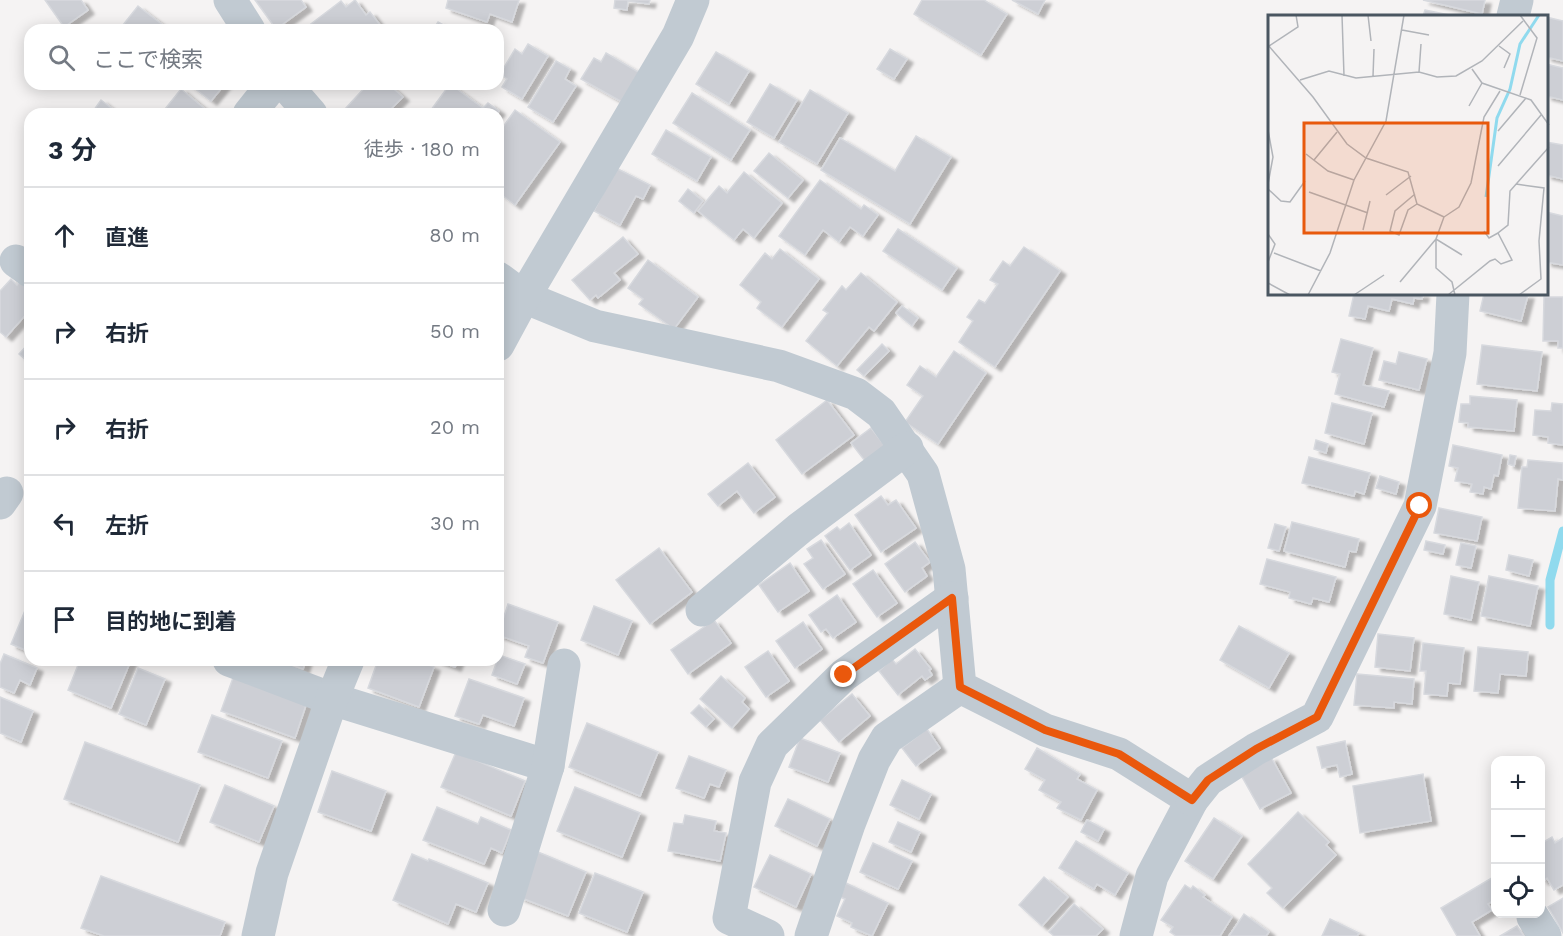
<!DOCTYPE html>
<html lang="ja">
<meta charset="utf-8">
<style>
:root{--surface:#fff;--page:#f2f2f3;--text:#1f2937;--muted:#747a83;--line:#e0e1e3}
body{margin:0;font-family:"Work Sans","Noto Sans JP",sans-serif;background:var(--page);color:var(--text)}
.controls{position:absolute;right:18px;bottom:18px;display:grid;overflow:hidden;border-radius:12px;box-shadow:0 3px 15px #0003}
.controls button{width:54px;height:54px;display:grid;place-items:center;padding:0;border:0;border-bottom:2px solid var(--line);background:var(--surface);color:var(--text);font:30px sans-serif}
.stop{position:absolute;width:18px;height:18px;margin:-14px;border:4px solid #ea580c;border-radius:50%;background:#fff}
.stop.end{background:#ea580c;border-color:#fff;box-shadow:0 2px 6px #0008}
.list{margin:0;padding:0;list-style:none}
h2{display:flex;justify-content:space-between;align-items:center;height:78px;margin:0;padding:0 24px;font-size:26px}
h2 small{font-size:20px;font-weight:400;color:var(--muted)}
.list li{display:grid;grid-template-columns:39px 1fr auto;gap:18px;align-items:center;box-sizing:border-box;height:96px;padding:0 24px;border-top:2px solid var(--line)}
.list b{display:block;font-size:22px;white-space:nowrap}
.list em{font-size:20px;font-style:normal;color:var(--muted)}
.icon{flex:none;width:33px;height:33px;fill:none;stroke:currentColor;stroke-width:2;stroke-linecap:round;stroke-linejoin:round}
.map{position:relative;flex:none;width:1563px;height:936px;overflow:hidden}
.search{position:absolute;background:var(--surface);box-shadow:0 3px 15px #0003;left:24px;top:24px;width:480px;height:66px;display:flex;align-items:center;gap:15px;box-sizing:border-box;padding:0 21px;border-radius:18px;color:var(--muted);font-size:22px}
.panel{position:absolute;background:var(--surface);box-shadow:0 3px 15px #0003;left:24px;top:108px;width:480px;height:558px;border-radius:18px}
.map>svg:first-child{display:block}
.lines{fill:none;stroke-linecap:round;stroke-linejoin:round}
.stream{stroke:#90daee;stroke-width:9}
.building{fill:#cdcfd5;stroke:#d7d9de;stroke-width:1.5;filter:url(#shadow)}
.minor{stroke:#c1cad2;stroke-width:33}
.route{stroke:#ea580c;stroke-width:8}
.inset-river{fill:none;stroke:#90daee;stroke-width:3}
.inset-road{fill:none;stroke:#b1b4b9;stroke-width:1.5}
.view{fill:#e8590c;fill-opacity:0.15;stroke:#e8590c;stroke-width:3}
.inset-edge{fill:none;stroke:#4a5661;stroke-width:3}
</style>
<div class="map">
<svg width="1563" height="936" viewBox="0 0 1563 936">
<defs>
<filter id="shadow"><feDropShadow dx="6" dy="4" stdDeviation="1.5" flood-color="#0004"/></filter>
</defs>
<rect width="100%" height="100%" fill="#f5f3f3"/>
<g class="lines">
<!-- stream -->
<path class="stream" d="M1550,625V580L1563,531"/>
</g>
<!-- building -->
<g class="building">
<path d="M45,0H81L88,10L64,27Z"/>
<path d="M255,0H301L306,7L276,29Z"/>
<path d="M355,0L366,15L370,12L384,30H303L341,1L346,7Z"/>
<path d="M448,0H519L512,22L490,14L487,22L446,8Z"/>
<path d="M615,0H650L649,4L628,1L627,10L614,8Z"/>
<path d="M922,0H984L1007,14L981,55L914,14Z"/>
<path d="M1012,0H1045L1038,14Z"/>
<path d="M1423,0H1485L1482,14Z"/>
<path d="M138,6L168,29L119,30Z"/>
<path d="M1425,10L1454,16H1423Z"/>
<path d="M1546,17L1563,21V61L1546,57Z"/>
<path d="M438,22L452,30H433Z"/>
<path d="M528,44L548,56L522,99L502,87L507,79L500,74L515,49L522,54Z"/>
<path d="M890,49L907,59L894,79L877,69Z"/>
<path d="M716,52L749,71L729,104L696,84Z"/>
<path d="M606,53L640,73L622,102L581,79L594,58L601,62Z"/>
<path d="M556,61L570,69L565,79L576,86L553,122L528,107Z"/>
<path d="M1546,64L1563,68V100L1546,96Z"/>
<path d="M189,84H225L211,101Z"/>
<path d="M368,84H388L403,97L392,108L398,114H350L345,109Z"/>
<path d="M450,84L483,108L488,103L499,111L497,114H428Z"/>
<path d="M770,84L797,100L774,138L747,122Z"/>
<path d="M181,89L205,109L201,114H161Z"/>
<path d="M810,90L848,113L817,164L779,142Z"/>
<path d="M692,93L750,130L731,160L673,123Z"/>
<path d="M101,100L119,114H91Z"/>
<path d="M515,110L560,142L515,205L498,192V134Z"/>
<path d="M666,130L711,157L697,181L652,154Z"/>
<path d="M916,136L951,157L910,224L821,170L840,138L895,171Z"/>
<path d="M1546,142L1563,145V179L1546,175Z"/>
<path d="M769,153L803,180L788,198L754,171Z"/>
<path d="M616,168L650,185L643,199L636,196L620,225L594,211Z"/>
<path d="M744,172L782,203L754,238L743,229L734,240L698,211L719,186L727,193Z"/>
<path d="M820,180L861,209L864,205L878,215L863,236L850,227L839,242L823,230L805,255L779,236Z"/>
<path d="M688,189L703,201L694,213L679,201Z"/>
<path d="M1546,212L1563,216V265L1546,262Z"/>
<path d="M898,229L957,268L942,290L883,251Z"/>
<path d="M623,237L638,254L614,273L620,280L598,298L596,295L590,300L572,280Z"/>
<path d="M1024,247L1060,271L995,367L959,342L973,321L967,317L979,300L985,303L998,284L990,280L1003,261L1010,266Z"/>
<path d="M780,249L819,279L782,327L757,308L761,302L740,285L765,253L772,259Z"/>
<path d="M648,260L698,297L674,329L639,304L643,299L628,288Z"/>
<path d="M861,273L897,302L874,331L869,327L837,366L806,341L828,313L823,310L842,286L846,290Z"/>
<path d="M11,279L17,285L20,281L30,290V310L6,337L0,332V291Z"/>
<path d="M1354,294H1423L1422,299L1414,298L1413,304L1392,299L1389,311L1368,306L1365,319L1349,316Z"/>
<path d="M1484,294L1528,295L1521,321L1480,311Z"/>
<path d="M1544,297H1563V348H1558V341H1543Z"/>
<path d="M902,306L918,318L912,326L896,313Z"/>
<path d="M1341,339L1373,348L1363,385L1389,391L1384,407L1335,394L1340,374L1332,372Z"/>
<path d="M30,342V364L19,354Z"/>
<path d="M882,344L889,351L864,376L857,370Z"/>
<path d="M1482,345L1542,352L1537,391L1477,384Z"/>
<path d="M954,351L986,373L938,444L905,422L923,396L907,385L920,366L936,377Z"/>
<path d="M1399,352L1427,359L1419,390L1379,380L1384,361L1396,364Z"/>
<path d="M1470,396L1517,400L1514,431L1468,427V423L1459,422L1461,404H1470Z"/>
<path d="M827,400L854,435L802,474L776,440Z"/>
<path d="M1332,403L1372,413L1364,444L1325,433Z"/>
<path d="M1552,403L1563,404V445L1548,443V437L1533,435L1535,410L1551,411Z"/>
<path d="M871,428L885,446L865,461L851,443Z"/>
<path d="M1316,440L1328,444L1326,453L1314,449Z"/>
<path d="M1453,445L1502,455L1498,476L1494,475L1491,489L1484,487L1483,494L1470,492L1472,484L1455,481L1458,468L1449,466Z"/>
<path d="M1510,455L1516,456L1514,466L1508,464Z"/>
<path d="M1309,457L1370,473L1364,494L1355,491L1354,496L1302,483Z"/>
<path d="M1528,460L1563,463V480L1558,479L1555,511L1518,508L1522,467H1527Z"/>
<path d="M748,463L775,497L754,513L737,491L718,506L708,494Z"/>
<path d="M1380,476L1399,482L1396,494L1376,488Z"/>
<path d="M881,496L888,505L896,500L916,528L881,552L855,515Z"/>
<path d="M1439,508L1482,517L1477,541L1434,533Z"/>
<path d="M1292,522L1359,539L1356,552L1349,551L1345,567L1284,551Z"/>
<path d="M849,523L871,555L850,570L825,536L837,527L840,530Z"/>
<path d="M1275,524L1286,527L1279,551L1268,548Z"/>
<path d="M821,540L845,574L823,589L804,564L813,558L807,549Z"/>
<path d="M1426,541L1445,545L1443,554L1424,550Z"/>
<path d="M915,542L930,562L922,568L927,576L905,592L885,564Z"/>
<path d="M1461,543L1476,546L1471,568L1456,565Z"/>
<path d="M659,548L692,592L650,624L616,580Z"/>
<path d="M1509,555L1533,560L1529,576L1506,570Z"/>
<path d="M1267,559L1336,577L1329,602L1313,598L1311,604L1289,598L1290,592L1260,584Z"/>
<path d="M790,563L809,591L778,612L759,585Z"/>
<path d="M873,570L897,603L877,617L853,584Z"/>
<path d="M1451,576L1479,582L1471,620L1444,614Z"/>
<path d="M1489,576L1538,586L1530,626L1481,616Z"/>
<path d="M837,595L856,622L833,638L826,629L821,632L809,615Z"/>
<path d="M29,601H30V652L11,644Z"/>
<path d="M508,604L558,622L543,663L525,657L529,646L498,635Z"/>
<path d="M594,606L632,621L618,655L581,640Z"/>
<path d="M714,620L731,643L688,674L671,650Z"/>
<path d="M803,622L822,649L795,668L776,641Z"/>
<path d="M1239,626L1289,653L1269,688L1220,660Z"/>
<path d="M1378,634L1414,638L1410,671L1375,667Z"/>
<path d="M1423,643L1464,648L1460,684L1448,683L1447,696L1424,694L1426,671H1420Z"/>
<path d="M1478,647L1528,652L1526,676L1500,674L1498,693L1474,691Z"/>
<path d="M915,649L931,669L929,670L932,675L925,680L922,676L898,695L879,671L892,659L896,664Z"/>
<path d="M768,651L789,681L766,697L745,667Z"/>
<path d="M4,654L37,668L30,685L20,680L14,693L0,687V664Z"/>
<path d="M499,655L525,664L517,684L492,675Z"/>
<path d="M80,660H131L111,708L68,690Z"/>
<path d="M278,660H306L303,669Z"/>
<path d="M378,660H416L434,667L419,707L368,688Z"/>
<path d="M436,660H458L455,667Z"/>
<path d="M138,668L165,679L146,725L119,714Z"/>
<path d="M1357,674L1414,679L1412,704L1394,702V708L1354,705Z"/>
<path d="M234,675L307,702L295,738L221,711Z"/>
<path d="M721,676L745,698L742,702L749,709L732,728L700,699Z"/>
<path d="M469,679L524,698L514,726L483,715L479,724L455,716Z"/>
<path d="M852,694L870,716L839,742L820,720Z"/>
<path d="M0,697L33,711L21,742L0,733Z"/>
<path d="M699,705L714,719L706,727L691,713Z"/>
<path d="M212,715L282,741L268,778L198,752Z"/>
<path d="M587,723L658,752L640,796L569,767Z"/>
<path d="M927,729L940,748L916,766L902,748Z"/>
<path d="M800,738L840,753L828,782L789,767Z"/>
<path d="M1345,741L1352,774L1340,777L1337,765L1322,768L1317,747Z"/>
<path d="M85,742L200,785L178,842L64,799Z"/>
<path d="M1037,748L1080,774L1077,779L1097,790L1081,820L1057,808L1061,802L1039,790L1045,780L1025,769Z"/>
<path d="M456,752L525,781L511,816L441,787Z"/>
<path d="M689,756L726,770L719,787L710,784L704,798L676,788Z"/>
<path d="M1271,757L1291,793L1260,809L1241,775Z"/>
<path d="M332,771L386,791L371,831L318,812Z"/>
<path d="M1423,774L1431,821L1360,833L1353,786Z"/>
<path d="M902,780L931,794L919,819L890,805Z"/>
<path d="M225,785L274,806L259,842L210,822Z"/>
<path d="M575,787L640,813L622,857L557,831Z"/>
<path d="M788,799L830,819L817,846L775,826Z"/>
<path d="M437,807L478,824L481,817L511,830L502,853L491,848L484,864L423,840Z"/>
<path d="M1298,812L1329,842L1326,845L1336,855L1283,908L1267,893L1272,888L1248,864Z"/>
<path d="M685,815L716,821L714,831L726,833L720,861L668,851L674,823L683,824Z"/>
<path d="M1214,818L1242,836L1213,879L1185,861Z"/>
<path d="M1087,820L1104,829L1098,841L1081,832Z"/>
<path d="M898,822L920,832L911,852L889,842Z"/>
<path d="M1552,837L1555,843L1563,838V885L1554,890L1547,878L1543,881L1540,877V844Z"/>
<path d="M1076,841L1128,873L1115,895L1097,884L1094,889L1059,868Z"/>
<path d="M873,843L912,861L898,889L860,872Z"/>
<path d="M538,852L586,872L568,916L519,897Z"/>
<path d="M412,854L428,861L429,859L488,883L476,912L456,904L448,924L393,900Z"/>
<path d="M770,855L811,874L796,907L754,887Z"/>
<path d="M595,873L643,892L627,932L579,913Z"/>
<path d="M101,876L225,922L220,936H104L81,928Z"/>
<path d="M1495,876L1496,899L1488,904L1492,910L1472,922L1480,936H1457L1441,908Z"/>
<path d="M1044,877L1068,897L1042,926L1019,905Z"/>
<path d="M846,883L888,903L872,936L851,927L852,923L837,916L845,899L840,897Z"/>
<path d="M1185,885L1191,889L1193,886L1205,895L1203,897L1232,917L1220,936H1176L1170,932L1173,927L1161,920Z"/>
<path d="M1563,898V933L1548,907Z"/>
<path d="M1074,904L1103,929L1096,936H1054L1049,932Z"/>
<path d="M1244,914L1269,932L1266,936H1229Z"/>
<path d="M1330,919L1359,933L1357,936H1322Z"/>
<path d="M1517,926L1524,936H1500Z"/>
</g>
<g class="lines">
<!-- minor -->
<g class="minor">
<path d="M230,0L249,30"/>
<path d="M1513,16L1517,0"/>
<path d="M285,84L311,114"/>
<path d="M249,114L273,84"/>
<path d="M16,261L30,271"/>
<path d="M498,278L524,297L595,326L779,366L856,394L881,413L923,474L949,569L960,687L1045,730L1119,754L1192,800L1152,876L1136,936"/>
<path d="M498,345L524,297L678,36L693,0"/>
<path d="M0,503L7,493"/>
<path d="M702,610L800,528L907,448"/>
<path d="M229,660L332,699L548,766"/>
<path d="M1192,800L1208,780L1256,749L1317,717L1420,506L1450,353L1453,294"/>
<path d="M504,910L548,766L564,665"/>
<path d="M1533,917L1545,936"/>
<path d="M258,936L272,873L332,699L348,660"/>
<path d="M768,936L729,918L755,782L772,745L844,675L952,598"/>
<path d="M811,936L849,824L874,760L887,738L960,687"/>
</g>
</g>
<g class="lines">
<!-- route -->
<path class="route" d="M844,675L952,598L960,687L1045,730L1119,754L1192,800L1208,780L1256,749L1317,717L1420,506"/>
</g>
<!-- overview -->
<g transform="translate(1268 15)">
<rect width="280" height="280" fill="#f5f3f3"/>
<path class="inset-river" d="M218,182L229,103L242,74L252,29L271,0"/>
<path class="inset-road" d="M74,0L76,61M100,0L103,26M252,0L269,23L252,80M134,15L161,20M0,30L45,82L79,129L98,143L140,157L149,189L176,202L168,224V253L184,267L187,280M1,31L30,12L28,0M231,31L242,39L236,53M204,54L214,68L263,85L281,110M151,57L153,29M105,61L106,34M32,65L61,56L88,63L151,57L169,62L188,61L214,46L255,6M201,91L214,68M0,115L5,142L0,169M230,116L258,83M38,139L60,156L86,165M46,145L69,117M230,151L273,100M248,169L276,173L271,226L273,264L251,280M0,174L13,186L22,187L37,166M41,177L100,198M147,179L127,196L122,216L131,220L140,195L149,189M118,180L143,161M176,202L191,192L203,168L216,102L232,76M95,215L102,186M216,216L221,223L230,218M0,219L7,229L0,247M6,238L53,256M132,267L168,224L194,240M0,268L22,280M40,280L62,238L86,165L118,106L136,0M86,280L116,260M180,280L222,246L227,244L233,249L244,245L230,218L240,210L242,176L281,132"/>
<path class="view" d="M36,108H220V218H36Z"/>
<rect width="280" height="280" class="inset-edge"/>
</g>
</svg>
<div class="controls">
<button>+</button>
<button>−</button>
<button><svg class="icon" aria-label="locate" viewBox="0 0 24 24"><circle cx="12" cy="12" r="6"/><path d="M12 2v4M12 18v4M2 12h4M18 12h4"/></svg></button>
</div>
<div class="stop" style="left:1420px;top:506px"></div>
<div class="stop end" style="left:844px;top:675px"></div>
<div class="search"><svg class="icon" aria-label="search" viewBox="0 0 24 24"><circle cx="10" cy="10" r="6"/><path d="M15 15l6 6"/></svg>ここで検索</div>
<section class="panel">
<h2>3 分<small>徒歩 · 180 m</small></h2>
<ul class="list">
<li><svg class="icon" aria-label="ahead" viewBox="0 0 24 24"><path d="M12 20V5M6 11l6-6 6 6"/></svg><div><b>直進</b></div><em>80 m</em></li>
<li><svg class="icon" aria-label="right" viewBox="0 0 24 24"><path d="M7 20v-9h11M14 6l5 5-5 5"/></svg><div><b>右折</b></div><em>50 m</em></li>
<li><svg class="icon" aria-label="right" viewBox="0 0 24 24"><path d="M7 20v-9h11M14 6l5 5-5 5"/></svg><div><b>右折</b></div><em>20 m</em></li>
<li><svg class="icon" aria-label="left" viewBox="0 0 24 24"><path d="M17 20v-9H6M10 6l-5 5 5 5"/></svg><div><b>左折</b></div><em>30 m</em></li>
<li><svg class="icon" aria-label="arrive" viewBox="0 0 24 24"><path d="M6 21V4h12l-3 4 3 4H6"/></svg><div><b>目的地に到着</b></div></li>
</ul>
</section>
</div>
